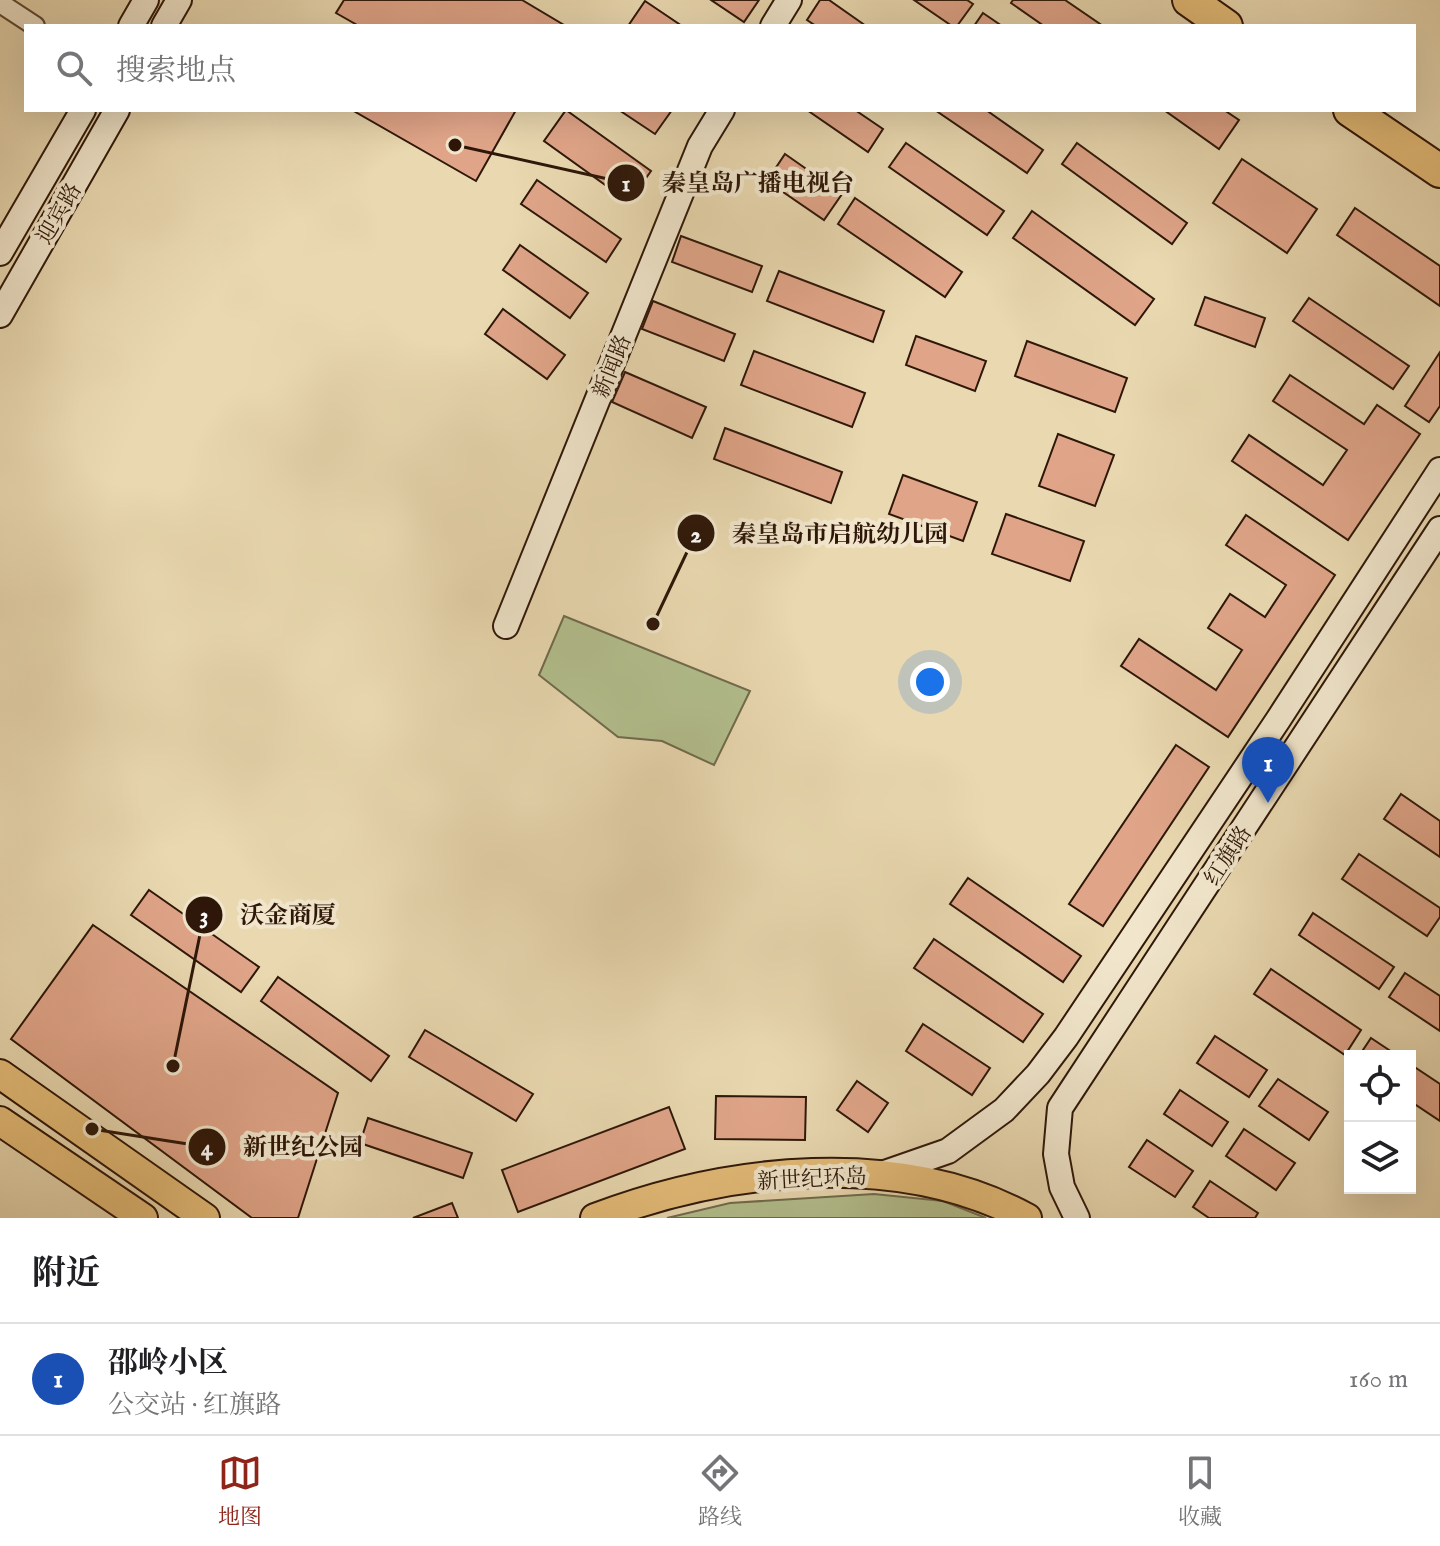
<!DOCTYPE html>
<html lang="zh">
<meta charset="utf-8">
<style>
:root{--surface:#fff;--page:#f2f2f2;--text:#202124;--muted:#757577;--line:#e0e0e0;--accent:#8f2418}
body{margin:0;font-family:"IM FELL English","Noto Serif SC",serif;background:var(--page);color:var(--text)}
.controls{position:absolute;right:24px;bottom:24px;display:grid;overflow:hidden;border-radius:0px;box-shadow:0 8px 32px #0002}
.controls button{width:72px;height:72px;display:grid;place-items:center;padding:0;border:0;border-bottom:2px solid var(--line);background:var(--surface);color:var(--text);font:40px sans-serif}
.you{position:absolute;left:930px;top:682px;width:28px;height:28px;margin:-20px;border:6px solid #fff;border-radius:50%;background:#1a73e8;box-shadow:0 0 0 12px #1a73e833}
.badge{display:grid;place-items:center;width:52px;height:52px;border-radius:50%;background:var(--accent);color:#fff;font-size:26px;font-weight:700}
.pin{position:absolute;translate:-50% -66px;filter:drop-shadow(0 2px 4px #0008)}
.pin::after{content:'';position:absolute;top:42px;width:28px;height:24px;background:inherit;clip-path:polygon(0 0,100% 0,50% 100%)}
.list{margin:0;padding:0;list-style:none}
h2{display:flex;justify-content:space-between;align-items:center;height:104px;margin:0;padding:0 32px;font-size:34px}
h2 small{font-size:26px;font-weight:400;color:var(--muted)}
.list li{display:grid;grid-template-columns:52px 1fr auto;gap:24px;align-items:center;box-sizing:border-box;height:112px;padding:0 32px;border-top:2px solid var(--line)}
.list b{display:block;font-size:30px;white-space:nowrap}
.list p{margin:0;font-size:26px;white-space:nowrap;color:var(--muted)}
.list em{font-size:26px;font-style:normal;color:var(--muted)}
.icon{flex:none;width:44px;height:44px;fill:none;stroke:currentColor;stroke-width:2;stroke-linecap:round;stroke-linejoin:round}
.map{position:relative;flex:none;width:1440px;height:1218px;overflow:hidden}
.search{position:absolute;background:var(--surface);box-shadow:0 8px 32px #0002;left:24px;right:24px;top:24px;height:88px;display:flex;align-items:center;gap:20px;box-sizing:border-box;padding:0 28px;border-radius:0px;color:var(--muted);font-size:30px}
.sheet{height:216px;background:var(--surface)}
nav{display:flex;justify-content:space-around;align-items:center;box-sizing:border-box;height:112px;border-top:2px solid var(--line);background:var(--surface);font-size:22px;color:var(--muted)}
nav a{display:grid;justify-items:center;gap:4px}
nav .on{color:var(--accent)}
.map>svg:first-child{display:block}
.green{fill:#b3bf8e;stroke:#706b4c;stroke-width:2}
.building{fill:#e0a589;stroke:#2e1709;stroke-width:2}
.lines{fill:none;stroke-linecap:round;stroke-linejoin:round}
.street-casing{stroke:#5d4733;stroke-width:22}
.secondary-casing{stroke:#2e1709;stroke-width:28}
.primary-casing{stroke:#2e1709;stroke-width:32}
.highway-casing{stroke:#2e1709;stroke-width:36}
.street{stroke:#f1e6cc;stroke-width:18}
.secondary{stroke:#f1e6cc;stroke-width:24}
.primary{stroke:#e4bc78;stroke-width:28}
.highway{stroke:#e4bc78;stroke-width:32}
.labels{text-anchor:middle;stroke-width:8;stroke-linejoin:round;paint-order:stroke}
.street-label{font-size:22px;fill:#2e1709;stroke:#f1e6cc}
.leader{fill:none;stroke:#2e1709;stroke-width:3}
.callout-dot{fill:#2e1709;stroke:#f1e6cc;stroke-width:3}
.mark-label{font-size:24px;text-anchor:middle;font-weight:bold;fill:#fff}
.callout-label{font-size:24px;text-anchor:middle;font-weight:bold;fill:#2e1709;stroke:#f1e6cc;stroke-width:8;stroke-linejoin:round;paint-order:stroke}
</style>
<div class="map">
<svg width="1440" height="1218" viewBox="0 0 1440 1218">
<rect width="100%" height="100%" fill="#e9d8b0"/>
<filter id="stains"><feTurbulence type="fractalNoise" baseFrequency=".0025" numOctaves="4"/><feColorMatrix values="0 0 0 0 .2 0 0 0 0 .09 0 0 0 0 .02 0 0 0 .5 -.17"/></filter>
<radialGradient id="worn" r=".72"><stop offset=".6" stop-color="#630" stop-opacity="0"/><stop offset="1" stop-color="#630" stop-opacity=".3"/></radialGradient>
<!-- green -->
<g class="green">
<path d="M564,616L750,691L714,765L662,741L618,737L539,675Z"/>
<path d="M874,1194L943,1201L986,1218H667L730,1203Z"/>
</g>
<!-- building -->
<g class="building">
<path d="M344,0H522L564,25L359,26L336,13Z"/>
<path d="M711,0H759L744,22Z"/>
<path d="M820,0H829L866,26H816L807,20Z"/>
<path d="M914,0H967L973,4L957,26H952Z"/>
<path d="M1013,0H1065L1103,26H1044L1011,3Z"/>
<path d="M645,1L682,26H628Z"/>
<path d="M983,13L1002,26H974Z"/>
<path d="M352,110H516L476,181Z"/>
<path d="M566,110L651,171L629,202L544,141Z"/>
<path d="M619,110H672L655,134Z"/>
<path d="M807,110H855L883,129L868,152Z"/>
<path d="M935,110H986L1043,150L1027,173Z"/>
<path d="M1164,110H1224L1239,120L1219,149Z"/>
<path d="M906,143L1004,211L987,235L889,167Z"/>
<path d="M1077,143L1187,223L1172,244L1062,164Z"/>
<path d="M785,154L842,194L824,220L767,181Z"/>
<path d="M1242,159L1317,209L1287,253L1213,203Z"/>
<path d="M537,180L621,239L606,262L521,204Z"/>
<path d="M855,198L962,272L945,297L838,224Z"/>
<path d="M1355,208L1440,266V306L1337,235Z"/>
<path d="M1032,211L1154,299L1135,325L1013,238Z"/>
<path d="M681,236L762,266L752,292L672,262Z"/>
<path d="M520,245L588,293L570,318L503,270Z"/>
<path d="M779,271L884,311L873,342L767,301Z"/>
<path d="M1205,297L1265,318L1255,347L1195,325Z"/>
<path d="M1309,298L1409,366L1393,389L1293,321Z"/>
<path d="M653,301L735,334L724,361L642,329Z"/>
<path d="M503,309L565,355L547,379L485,334Z"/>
<path d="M916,336L986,361L975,391L906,365Z"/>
<path d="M1027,341L1127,378L1115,412L1015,376Z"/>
<path d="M754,351L865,393L852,427L741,385Z"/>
<path d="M1440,352V406L1429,422L1405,406Z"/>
<path d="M625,372L706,407L692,438L612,402Z"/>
<path d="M1290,375L1364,424L1377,405L1420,434L1348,540L1232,461L1249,435L1323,485L1347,450L1273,401Z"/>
<path d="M725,428L842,472L831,503L714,459Z"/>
<path d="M1058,434L1114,455L1095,506L1039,486Z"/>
<path d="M903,475L977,502L963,541L889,514Z"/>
<path d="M1006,514L1084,541L1070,581L992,554Z"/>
<path d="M1246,515L1335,575L1228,737L1121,666L1139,639L1216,690L1242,650L1208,628L1230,594L1265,617L1286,585L1226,545Z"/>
<path d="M1176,745L1209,767L1103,926L1069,904Z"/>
<path d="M1401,794L1440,821V857L1384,819Z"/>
<path d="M1359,854L1440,908V917L1427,936L1342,879Z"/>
<path d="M968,878L1081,956L1063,982L950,904Z"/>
<path d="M149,890L259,967L241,992L131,915Z"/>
<path d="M1313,913L1394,967L1379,989L1299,935Z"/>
<path d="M93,925L338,1093L298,1218H252L11,1039Z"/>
<path d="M934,939L1043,1014L1023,1042L914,968Z"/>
<path d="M1271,969L1361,1030L1345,1055L1254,994Z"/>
<path d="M1405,973L1440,996V1031L1389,997Z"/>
<path d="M278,977L389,1056L371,1081L261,1001Z"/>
<path d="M923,1024L990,1068L972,1095L906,1051Z"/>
<path d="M425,1030L533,1094L516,1121L409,1057Z"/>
<path d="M1215,1036L1267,1070L1249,1097L1197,1063Z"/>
<path d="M1371,1038L1398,1056H1359Z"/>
<path d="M1410,1064L1440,1084V1121L1410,1101Z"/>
<path d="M1278,1079L1328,1112L1309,1140L1259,1106Z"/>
<path d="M857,1081L888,1103L868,1132L837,1110Z"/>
<path d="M1180,1090L1228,1122L1212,1146L1164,1114Z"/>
<path d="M716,1096L806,1097L805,1140L715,1139Z"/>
<path d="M669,1107L685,1149L518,1212L502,1170Z"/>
<path d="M368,1118L472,1153L463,1178L360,1143Z"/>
<path d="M1244,1129L1295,1163L1276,1190L1226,1156Z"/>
<path d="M1147,1140L1193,1171L1175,1197L1129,1167Z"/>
<path d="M1210,1181L1258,1213L1255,1218H1209L1193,1207Z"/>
<path d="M452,1203L458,1218H413Z"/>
</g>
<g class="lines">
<!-- street casing -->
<g class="street-casing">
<path id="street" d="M0,3L35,26"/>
</g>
<!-- secondary casing -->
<g class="secondary-casing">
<g id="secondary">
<path d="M131,26L146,0"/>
<path d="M164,26L179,0"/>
<path d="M773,26L789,0"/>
<path d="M0,253L83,110"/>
<path d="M0,315L117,110"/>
<path d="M506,626L700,146L722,110"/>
<path d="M879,1175L948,1151L1004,1110L1038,1074L1066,1037L1278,720L1440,470"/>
<path d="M1077,1218L1062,1187L1056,1154L1060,1108L1440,529"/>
</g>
</g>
<!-- primary casing -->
<g class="primary-casing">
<g id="primary">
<path d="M0,1074L205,1218"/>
<path d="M0,1121L143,1218"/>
<path d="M595,1218C727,1168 899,1148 1027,1218"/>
</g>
</g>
<!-- highway casing -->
<g class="highway-casing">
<g id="highway">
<path d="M1189,0L1226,26"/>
<path d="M1350,110L1440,171"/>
</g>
</g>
<!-- street -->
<use href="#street" class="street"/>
<!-- secondary -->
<use href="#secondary" class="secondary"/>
<!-- primary -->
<use href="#primary" class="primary"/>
<!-- highway -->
<use href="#highway" class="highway"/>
</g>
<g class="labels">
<!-- street labels -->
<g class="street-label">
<text transform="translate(58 213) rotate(-60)" y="8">迎宾路</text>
<text transform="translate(611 366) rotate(-68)" y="8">新闻路</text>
<text transform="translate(1227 855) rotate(-57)" y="8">红旗路</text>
<text transform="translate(812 1178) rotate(-3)" y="8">新世纪环岛</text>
</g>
</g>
<!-- callouts -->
<path class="leader" d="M455 145L626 183M653 624L696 533M173 1066L204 915M92 1129L207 1147"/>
<g class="callout-dot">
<circle cx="455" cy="145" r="8"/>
<circle cx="653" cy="624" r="8"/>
<circle cx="173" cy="1066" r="8"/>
<circle cx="92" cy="1129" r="8"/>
<circle cx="626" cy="183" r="20"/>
<circle cx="696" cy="533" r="20"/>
<circle cx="204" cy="915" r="20"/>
<circle cx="207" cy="1147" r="20"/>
</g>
<g class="mark-label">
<text x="626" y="191">1</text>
<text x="696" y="542">2</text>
<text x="204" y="923">3</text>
<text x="207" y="1155">4</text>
</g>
<g class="callout-label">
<text x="758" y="191">秦皇岛广播电视台</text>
<text x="840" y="542">秦皇岛市启航幼儿园</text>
<text x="288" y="923">沃金商厦</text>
<text x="303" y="1155">新世纪公园</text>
</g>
<rect width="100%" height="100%" filter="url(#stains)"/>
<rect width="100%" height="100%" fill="url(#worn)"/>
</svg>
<div class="controls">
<button><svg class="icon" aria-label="locate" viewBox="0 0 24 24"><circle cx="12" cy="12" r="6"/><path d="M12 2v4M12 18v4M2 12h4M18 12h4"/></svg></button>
<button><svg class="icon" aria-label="layers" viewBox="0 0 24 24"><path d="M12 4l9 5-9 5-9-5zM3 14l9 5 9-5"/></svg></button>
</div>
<div class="you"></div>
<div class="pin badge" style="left:1268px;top:803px;background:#1a4fb4">1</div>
<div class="search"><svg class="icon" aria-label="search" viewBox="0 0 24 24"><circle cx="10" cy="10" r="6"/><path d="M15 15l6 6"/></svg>搜索地点</div>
</div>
<section class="sheet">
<h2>附近<small></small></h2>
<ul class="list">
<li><span class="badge" style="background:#1a4fb4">1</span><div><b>邵岭小区</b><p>公交站 · 红旗路</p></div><em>160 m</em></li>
</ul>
</section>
<nav>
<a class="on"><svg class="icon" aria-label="map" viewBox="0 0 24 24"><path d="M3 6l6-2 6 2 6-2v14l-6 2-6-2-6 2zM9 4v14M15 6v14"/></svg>地图</a>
<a><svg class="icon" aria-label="directions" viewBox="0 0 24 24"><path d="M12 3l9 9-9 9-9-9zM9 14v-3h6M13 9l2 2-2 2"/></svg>路线</a>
<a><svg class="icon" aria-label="saved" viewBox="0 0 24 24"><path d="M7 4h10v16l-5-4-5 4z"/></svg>收藏</a>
</nav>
